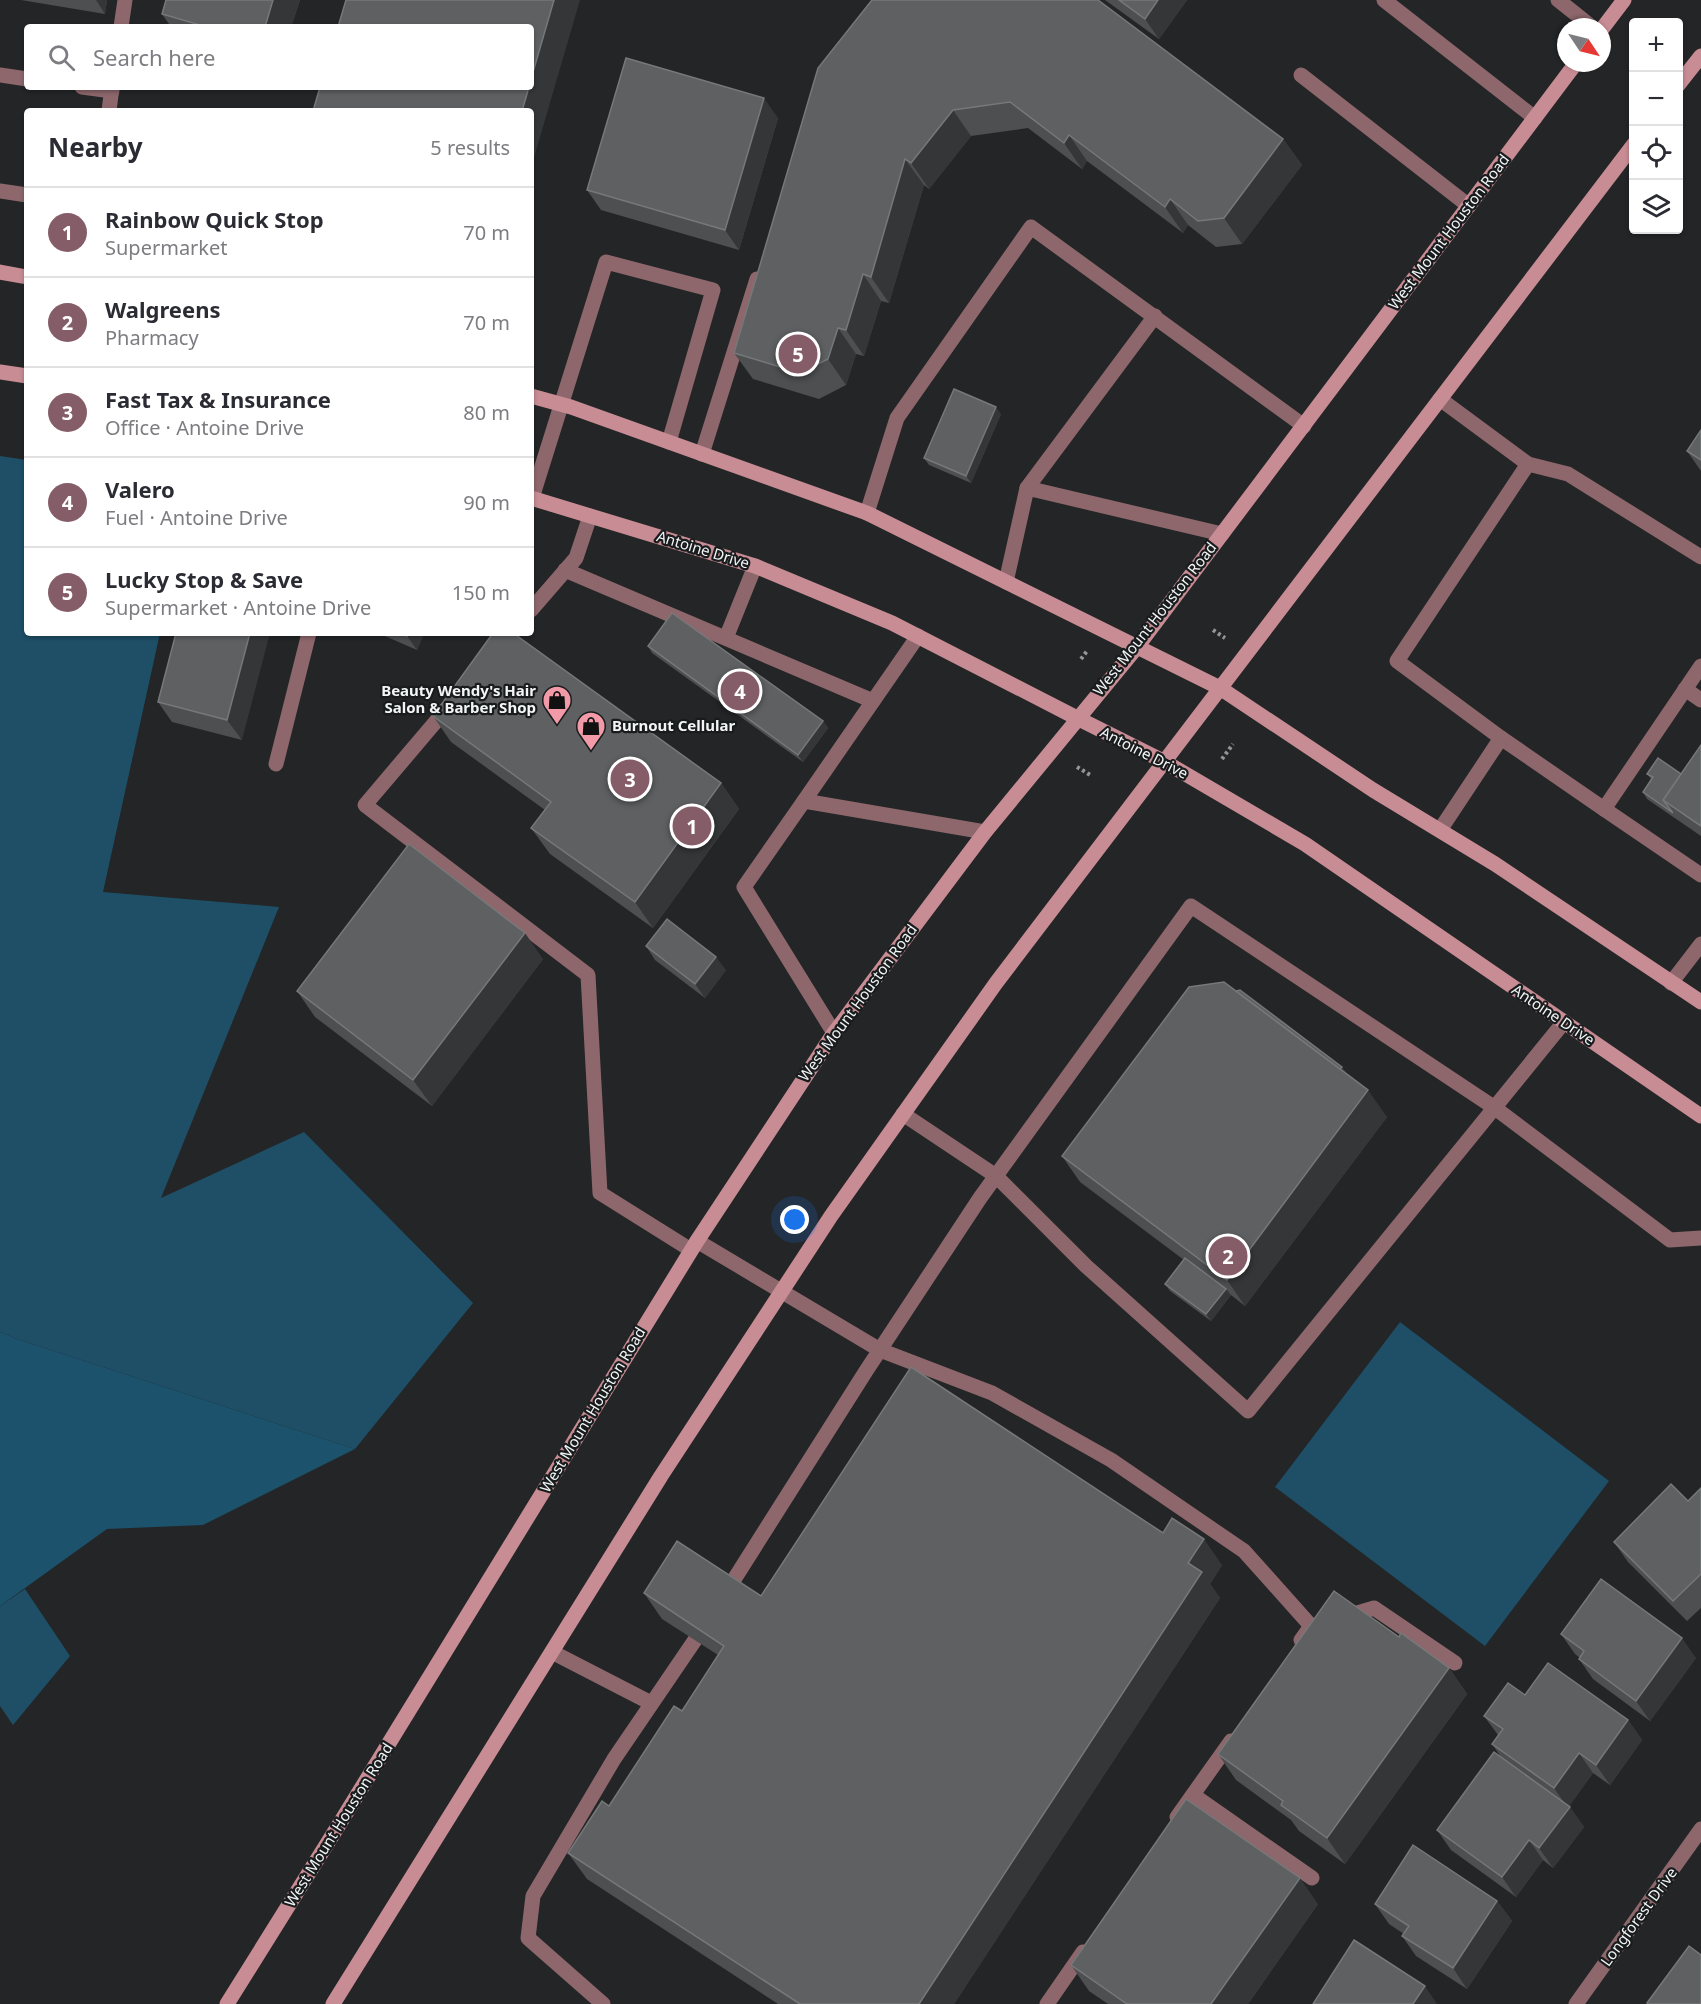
<!DOCTYPE html>
<meta charset="utf-8">
<style>
:root{--surface:#fff;--page:#f2f2f3;--text:#2b2b33;--muted:#7c7c81;--line:#e1e1e2;--accent:#855d68}
body{margin:0;font-family:"Noto Sans",sans-serif;background:var(--page);color:var(--text)}
.controls{position:absolute;right:18px;top:18px;display:grid;overflow:hidden;border-radius:6px;box-shadow:0 2px 4px #0004}
.controls button{width:54px;height:54px;display:grid;place-items:center;padding:0;border:0;border-bottom:2px solid var(--line);background:var(--surface);color:var(--text);font:30px sans-serif}
.compass{position:absolute;left:1557px;top:18px;width:54px;height:54px;border-radius:50%;background:var(--surface);box-shadow:0 2px 4px #0004;rotate:125deg}
.you{position:absolute;left:795px;top:1220px;width:21px;height:21px;margin:-15px;border:4px solid #fff;border-radius:50%;background:#1a73e8;box-shadow:0 0 0 9px #1a73e833}
.badge{display:grid;place-items:center;width:39px;height:39px;border-radius:50%;background:var(--accent);color:#fff;font-size:20px;font-weight:700}
.pin{position:absolute;translate:-50% -50%;border:3px solid #fff;box-shadow:0 2px 6px #0006}
.list{margin:0;padding:0;list-style:none}
h2{display:flex;justify-content:space-between;align-items:center;height:78px;margin:0;padding:0 24px;font-size:26px}
h2 small{font-size:20px;font-weight:400;color:var(--muted)}
.list li{display:grid;grid-template-columns:39px 1fr auto;gap:18px;align-items:center;box-sizing:border-box;height:90px;padding:0 24px;border-top:2px solid var(--line)}
.list b{display:block;font-size:22px;white-space:nowrap}
.list p{margin:0;font-size:20px;white-space:nowrap;color:var(--muted)}
.list em{font-size:20px;font-style:normal;color:var(--muted)}
.icon{flex:none;width:33px;height:33px;fill:none;stroke:currentColor;stroke-width:2;stroke-linecap:round;stroke-linejoin:round}
.map{position:relative;flex:none;width:1701px;height:2004px;overflow:hidden}
.search{position:absolute;background:var(--surface);box-shadow:0 2px 4px #0004;left:24px;top:24px;width:510px;height:66px;display:flex;align-items:center;gap:15px;box-sizing:border-box;padding:0 21px;border-radius:6px;color:var(--muted);font-size:22px}
.panel{position:absolute;background:var(--surface);box-shadow:0 2px 4px #0004;left:24px;top:108px;width:510px;height:528px;border-radius:6px}
.map>svg:first-child{display:block}
.green{fill:#1c526c}
.forest{fill:#1e4f67}
.lines{fill:none;stroke-linecap:round;stroke-linejoin:round}
.path{stroke:#939596;stroke-width:4;stroke-dasharray:3 3;stroke-linecap:butt}
.lane{stroke:#8d676c;stroke-width:15}
.street{stroke:#8d676c;stroke-width:15}
.secondary{stroke:#c88c94;stroke-width:15}
.wall{fill:#4d4f50}
.shaded-wall{fill:#343638}
.building{fill:#5e6062;stroke:#767879;stroke-width:1.5}
.labels{text-anchor:middle;stroke-width:4.5;stroke-linejoin:round;paint-order:stroke}
.street-label{font-size:15px;fill:#f3f5f6;stroke:#191c1d}
.poi-label{font-size:15px;font-weight:bold;fill:#f3f5f6;stroke:#191c1d;text-anchor:end}
</style>
<div class="map">
<svg width="1701" height="2004" viewBox="0 0 1701 2004">
<rect width="100%" height="100%" fill="#232526"/>
<!-- green -->
<path class="green" d="M0,1332L17,1339L355,1449L203,1525L107,1529L0,1606Z"/>
<!-- forest -->
<g class="forest">
<path d="M0,456L27,460V633H160L103,892L279,907L161,1198L304,1132L473,1303L355,1449L17,1339L0,1332Z"/>
<path d="M1400,1322L1609,1481L1485,1646L1275,1487Z"/>
<path d="M25,1589L70,1656L13,1725L0,1706V1606Z"/>
</g>
<g class="lines">
<!-- path -->
<g class="path">
<path d="M1213,630L1225,638"/>
<path d="M1081,659L1087,651"/>
<path d="M1222,759L1233,744"/>
<path d="M1077,767L1092,776"/>
</g>
<!-- lane -->
<g class="lane">
<path d="M1384,0L1535,118"/>
<path d="M1558,0L1592,27"/>
<path d="M121,27L125,0"/>
<path d="M0,75L27,79"/>
<path d="M1301,75L1469,206"/>
<path d="M82,87L112,91"/>
<path d="M109,111L112,87"/>
<path d="M0,191L27,195"/>
<path d="M1440,399L1528,464L1568,474L1701,557"/>
<path d="M702,454L757,279"/>
<path d="M1027,488L1155,316"/>
<path d="M532,498L606,262L713,290L669,442"/>
<path d="M867,513L897,418L1031,227L1304,426"/>
<path d="M565,570L873,701"/>
<path d="M1006,582L1027,488L1222,534"/>
<path d="M531,610L576,558L590,516"/>
<path d="M726,638L755,566"/>
<path d="M1701,666L1604,809L1701,875"/>
<path d="M1685,689L1701,700"/>
<path d="M449,706L365,805L588,975L600,1193L691,1250"/>
<path d="M1501,738L1604,809"/>
<path d="M276,764L309,633"/>
<path d="M804,801L918,636"/>
<path d="M1440,830L1501,738L1397,661L1528,464"/>
<path d="M1671,983L1701,944"/>
<path d="M834,1033L744,887L804,801L985,832"/>
<path d="M903,1114L996,1176L1086,1266L1248,1411L1564,1022"/>
<path d="M697,1241L880,1350L992,1393L1111,1460L1244,1551L1311,1626L1301,1640"/>
<path d="M728,1589L866,1371L980,1198L1191,906L1495,1108L1670,1240L1701,1238"/>
<path d="M1344,1617L1374,1608L1455,1663"/>
<path d="M552,1652L651,1703"/>
<path d="M1193,1795L1312,1878"/>
<path d="M1177,1817L1231,1741"/>
<path d="M603,2004L528,1938L533,1896L614,1759L695,1640"/>
<path d="M1047,2004L1083,1952"/>
</g>
<!-- street -->
<path class="street" d="M1576,2004L1701,1829"/>
<!-- secondary -->
<g class="secondary">
<path d="M1602,29L1624,0"/>
<path d="M1678,85L1701,56"/>
<path d="M0,272L27,277"/>
<path d="M0,372L27,376"/>
<path d="M531,396L571,407L867,513L1220,688L1373,790L1495,864L1701,1002"/>
<path d="M531,498L755,566L892,623L1077,718L1165,762L1305,844L1701,1116"/>
<path d="M227,2004L340,1823L697,1241L834,1033L985,832L1137,647L1576,63"/>
<path d="M333,2004L661,1476L831,1216L996,983L1634,144"/>
</g>
</g>
<!-- wall -->
<g class="wall">
<path d="M21,0H107L105,14Z"/>
<path d="M166,0H300L291,27H171L162,14Z"/>
<path d="M1105,0H1187L1159,39Z"/>
<path d="M818,68L1283,139L1302,165L1242,244L1216,247L1188,225L1183,233L1087,161L1082,169L1028,128L971,136L929,189L924,185L889,303L881,301L864,356L856,354L846,385L819,399L753,379L734,353Z"/>
<path d="M778,118L739,250L601,210L587,190Z"/>
<path d="M1001,414L971,483L929,465L924,458Z"/>
<path d="M1701,430V471L1687,451Z"/>
<path d="M176,633L242,740L172,722L158,702Z"/>
<path d="M378,633H424L417,650Z"/>
<path d="M648,646L823,721L828,728L803,762L652,653Z"/>
<path d="M433,716L721,783L739,809L653,928L550,854L531,828L545,810L451,742Z"/>
<path d="M1701,745V836L1647,799L1643,792L1651,779L1647,774H1681Z"/>
<path d="M646,946L726,970L705,998L655,960Z"/>
<path d="M543,959L432,1106L315,1017L297,991Z"/>
<path d="M1342,1067L1347,1074L1387,1117L1245,1306L1231,1295L1211,1321L1170,1291L1165,1284L1184,1260L1080,1182L1062,1156Z"/>
<path d="M1701,1488V1608L1687,1621L1628,1562L1614,1542L1688,1501Z"/>
<path d="M1163,1533L1222,1565L1210,1584L1220,1598L954,2004H778L587,1879L568,1853L609,1806L682,1711L718,1655L662,1619L644,1593L761,1596Z"/>
<path d="M1561,1634L1696,1658L1650,1721L1593,1679L1579,1659L1580,1658L1575,1654Z"/>
<path d="M1399,1637L1449,1668L1467,1694L1345,1864L1299,1831L1291,1820L1236,1780L1218,1754Z"/>
<path d="M1525,1695L1628,1720L1642,1740L1610,1785L1593,1773L1569,1806L1584,1827L1553,1868L1543,1860L1516,1897L1451,1850L1437,1830L1501,1757L1492,1744L1498,1735L1484,1716Z"/>
<path d="M1497,1901L1512,1921L1467,1989L1416,1956L1402,1936L1404,1934L1389,1924L1375,1904Z"/>
<path d="M1318,1904L1248,2004H1108L1089,1991L1071,1965Z"/>
</g>
<!-- shaded-wall -->
<g class="shaded-wall">
<path d="M96,0H107L105,14Z"/>
<path d="M273,0H300L291,27H265Z"/>
<path d="M554,0H580L531,168V111H522L529,87H531V79Z"/>
<path d="M1158,0H1187L1159,39L1145,19Z"/>
<path d="M764,98L778,118L739,250L725,230Z"/>
<path d="M953,110L971,136L929,189L911,163Z"/>
<path d="M1069,135L1087,161L1082,169L1064,143Z"/>
<path d="M1283,139L1302,165L1242,244L1224,218Z"/>
<path d="M905,159L924,185L889,303L871,277Z"/>
<path d="M1170,199L1188,225L1183,233L1165,207Z"/>
<path d="M863,274L881,301L864,356L846,330Z"/>
<path d="M838,328L856,354L846,385L828,359Z"/>
<path d="M996,407L1001,414L971,483L966,476Z"/>
<path d="M250,633H270L242,740L227,720Z"/>
<path d="M408,633H424L417,650L407,636Z"/>
<path d="M823,721L828,728L803,762L798,755Z"/>
<path d="M721,783L739,809L653,928L635,902Z"/>
<path d="M525,933L543,959L432,1106L413,1080Z"/>
<path d="M716,957L726,970L705,998L695,984Z"/>
<path d="M1342,1067L1347,1074L1341,1082L1336,1075Z"/>
<path d="M1368,1090L1387,1117L1245,1306L1227,1280Z"/>
<path d="M1226,1289L1231,1295L1211,1321L1206,1314Z"/>
<path d="M1204,1539L1222,1565L1210,1584L1220,1598L954,2004H919Z"/>
<path d="M1682,1638L1696,1658L1650,1721L1636,1701Z"/>
<path d="M1449,1668L1467,1694L1345,1864L1327,1838Z"/>
<path d="M1628,1720L1642,1740L1610,1785L1596,1765Z"/>
<path d="M1579,1753L1593,1773L1568,1808L1554,1788Z"/>
<path d="M1570,1807L1584,1827L1553,1868L1539,1848Z"/>
<path d="M1529,1840L1543,1860L1516,1897L1502,1877Z"/>
<path d="M1300,1878L1318,1904L1248,2004H1211Z"/>
<path d="M1497,1901L1512,1921L1467,1989L1453,1968Z"/>
<path d="M1425,1986L1437,2004H1413Z"/>
</g>
<!-- building -->
<g class="building">
<path d="M166,0H273L265,27H207L162,14Z"/>
<path d="M346,0H554L531,79V27H338Z"/>
<path d="M872,0H1098L1283,139L1224,218L1198,221L1170,199L1165,207L1069,135L1064,143L1010,102L953,110L911,163L905,159L871,277L863,274L846,330L838,328L828,359L800,373L734,353L818,68Z"/>
<path d="M1119,0H1158L1145,19Z"/>
<path d="M626,58L764,98L725,230L587,190Z"/>
<path d="M320,87H529L522,111H313Z"/>
<path d="M954,389L996,407L966,476L924,458Z"/>
<path d="M1701,430V460L1687,451Z"/>
<path d="M672,613L823,721L798,755L648,646Z"/>
<path d="M176,633H250L227,720L158,702Z"/>
<path d="M400,633H408L407,636Z"/>
<path d="M493,633H513L721,783L635,902L531,828L551,802L433,716Z"/>
<path d="M1701,745V826L1663,800Z"/>
<path d="M1658,758L1681,774L1663,800L1673,813L1643,792L1653,777L1647,774Z"/>
<path d="M409,844L525,933L413,1080L297,991Z"/>
<path d="M667,919L716,957L695,984L646,946Z"/>
<path d="M1224,982L1368,1090L1227,1280L1062,1156L1189,987Z"/>
<path d="M1240,990L1342,1067L1340,1069L1236,991Z"/>
<path d="M1185,1258L1226,1289L1206,1314L1165,1284Z"/>
<path d="M911,1367L1163,1533L1172,1518L1204,1539L1188,1563L1202,1572L919,2004H800L568,1853L602,1801L609,1806L674,1706L682,1711L724,1646L644,1593L677,1541L761,1596Z"/>
<path d="M1671,1484L1688,1501L1701,1488V1574L1673,1601L1614,1542Z"/>
<path d="M1601,1579L1682,1638L1636,1701L1579,1659L1584,1651L1561,1634Z"/>
<path d="M1334,1591L1399,1637L1401,1633L1449,1668L1327,1838L1281,1805L1283,1801L1218,1754Z"/>
<path d="M1548,1663L1628,1720L1596,1765L1579,1753L1554,1788L1492,1744L1503,1729L1484,1716L1508,1683L1525,1695Z"/>
<path d="M1494,1752L1570,1807L1539,1848L1529,1840L1502,1877L1437,1830Z"/>
<path d="M1186,1799L1300,1878L1211,2004H1127L1071,1965Z"/>
<path d="M1413,1845L1497,1901L1453,1968L1402,1936L1409,1926L1375,1904Z"/>
<path d="M1354,1940L1425,1986L1413,2004H1313Z"/>
<path d="M1689,1946L1701,1955V2004H1648L1647,2003Z"/>
</g>
<!-- icons -->
<defs>
<g id="shop-pin" transform="scale(1.5)"><path d="M0 17L-7.5 6A9.5 9.5 0 1 1 7.5 6Z" fill="#f39aa8" stroke="#191c1d"/><path d="M-5-2.5h2.3a2.7 3.5 0 0 1 5.4 0H5L5.5 6h-11ZM-1.5-2.5h3a1.5 2.3 0 0 0-3 0Z" fill="#111"/></g>
</defs>
<g fill-rule="evenodd">
<use href="#shop-pin" x="557" y="700"/>
<use href="#shop-pin" x="591" y="726"/>
</g>
<g class="labels">
<!-- street labels -->
<g class="street-label">
<text transform="translate(1449 232) rotate(-53)" y="5">West Mount Houston Road</text>
<text transform="translate(703 550) rotate(17)" y="5">Antoine Drive</text>
<text transform="translate(1155 619) rotate(-52)" y="5">West Mount Houston Road</text>
<text transform="translate(1144 753) rotate(27)" y="5">Antoine Drive</text>
<text transform="translate(858 1003) rotate(-54)" y="5">West Mount Houston Road</text>
<text transform="translate(1553 1015) rotate(34)" y="5">Antoine Drive</text>
<text transform="translate(593 1410) rotate(-59)" y="5">West Mount Houston Road</text>
<text transform="translate(339 1825) rotate(-58)" y="5">West Mount Houston Road</text>
<text transform="translate(1639 1917) rotate(-54)" y="5">Longforest Drive</text>
</g>
<!-- poi labels -->
<g class="poi-label">
<text x="536" y="696">Beauty Wendy's Hair<tspan x="536" dy="17">Salon &amp; Barber Shop</tspan></text>
<text x="612" y="731" text-anchor="start">Burnout Cellular</text>
</g>
</g>
</svg>
<div class="controls">
<button>+</button>
<button>−</button>
<button><svg class="icon" aria-label="locate" viewBox="0 0 24 24"><circle cx="12" cy="12" r="6"/><path d="M12 2v4M12 18v4M2 12h4M18 12h4"/></svg></button>
<button><svg class="icon" aria-label="layers" viewBox="0 0 24 24"><path d="M12 4l9 5-9 5-9-5zM3 14l9 5 9-5"/></svg></button>
</div>
<svg class="compass" viewBox="-18 -18 36 36"><path d="M0-13l5 13h-10z" fill="#e53935"/><path d="M0 13l5-13h-10z" fill="#7c7c81"/></svg>
<div class="you"></div>
<div class="pin badge" style="left:692px;top:826px">1</div>
<div class="pin badge" style="left:1228px;top:1256px">2</div>
<div class="pin badge" style="left:630px;top:779px">3</div>
<div class="pin badge" style="left:740px;top:691px">4</div>
<div class="pin badge" style="left:798px;top:354px">5</div>
<div class="search"><svg class="icon" aria-label="search" viewBox="0 0 24 24"><circle cx="10" cy="10" r="6"/><path d="M15 15l6 6"/></svg>Search here</div>
<section class="panel">
<h2>Nearby<small>5 results</small></h2>
<ul class="list">
<li><span class="badge">1</span><div><b>Rainbow Quick Stop</b><p>Supermarket</p></div><em>70 m</em></li>
<li><span class="badge">2</span><div><b>Walgreens</b><p>Pharmacy</p></div><em>70 m</em></li>
<li><span class="badge">3</span><div><b>Fast Tax &amp; Insurance</b><p>Office · Antoine Drive</p></div><em>80 m</em></li>
<li><span class="badge">4</span><div><b>Valero</b><p>Fuel · Antoine Drive</p></div><em>90 m</em></li>
<li><span class="badge">5</span><div><b>Lucky Stop &amp; Save</b><p>Supermarket · Antoine Drive</p></div><em>150 m</em></li>
</ul>
</section>
</div>
